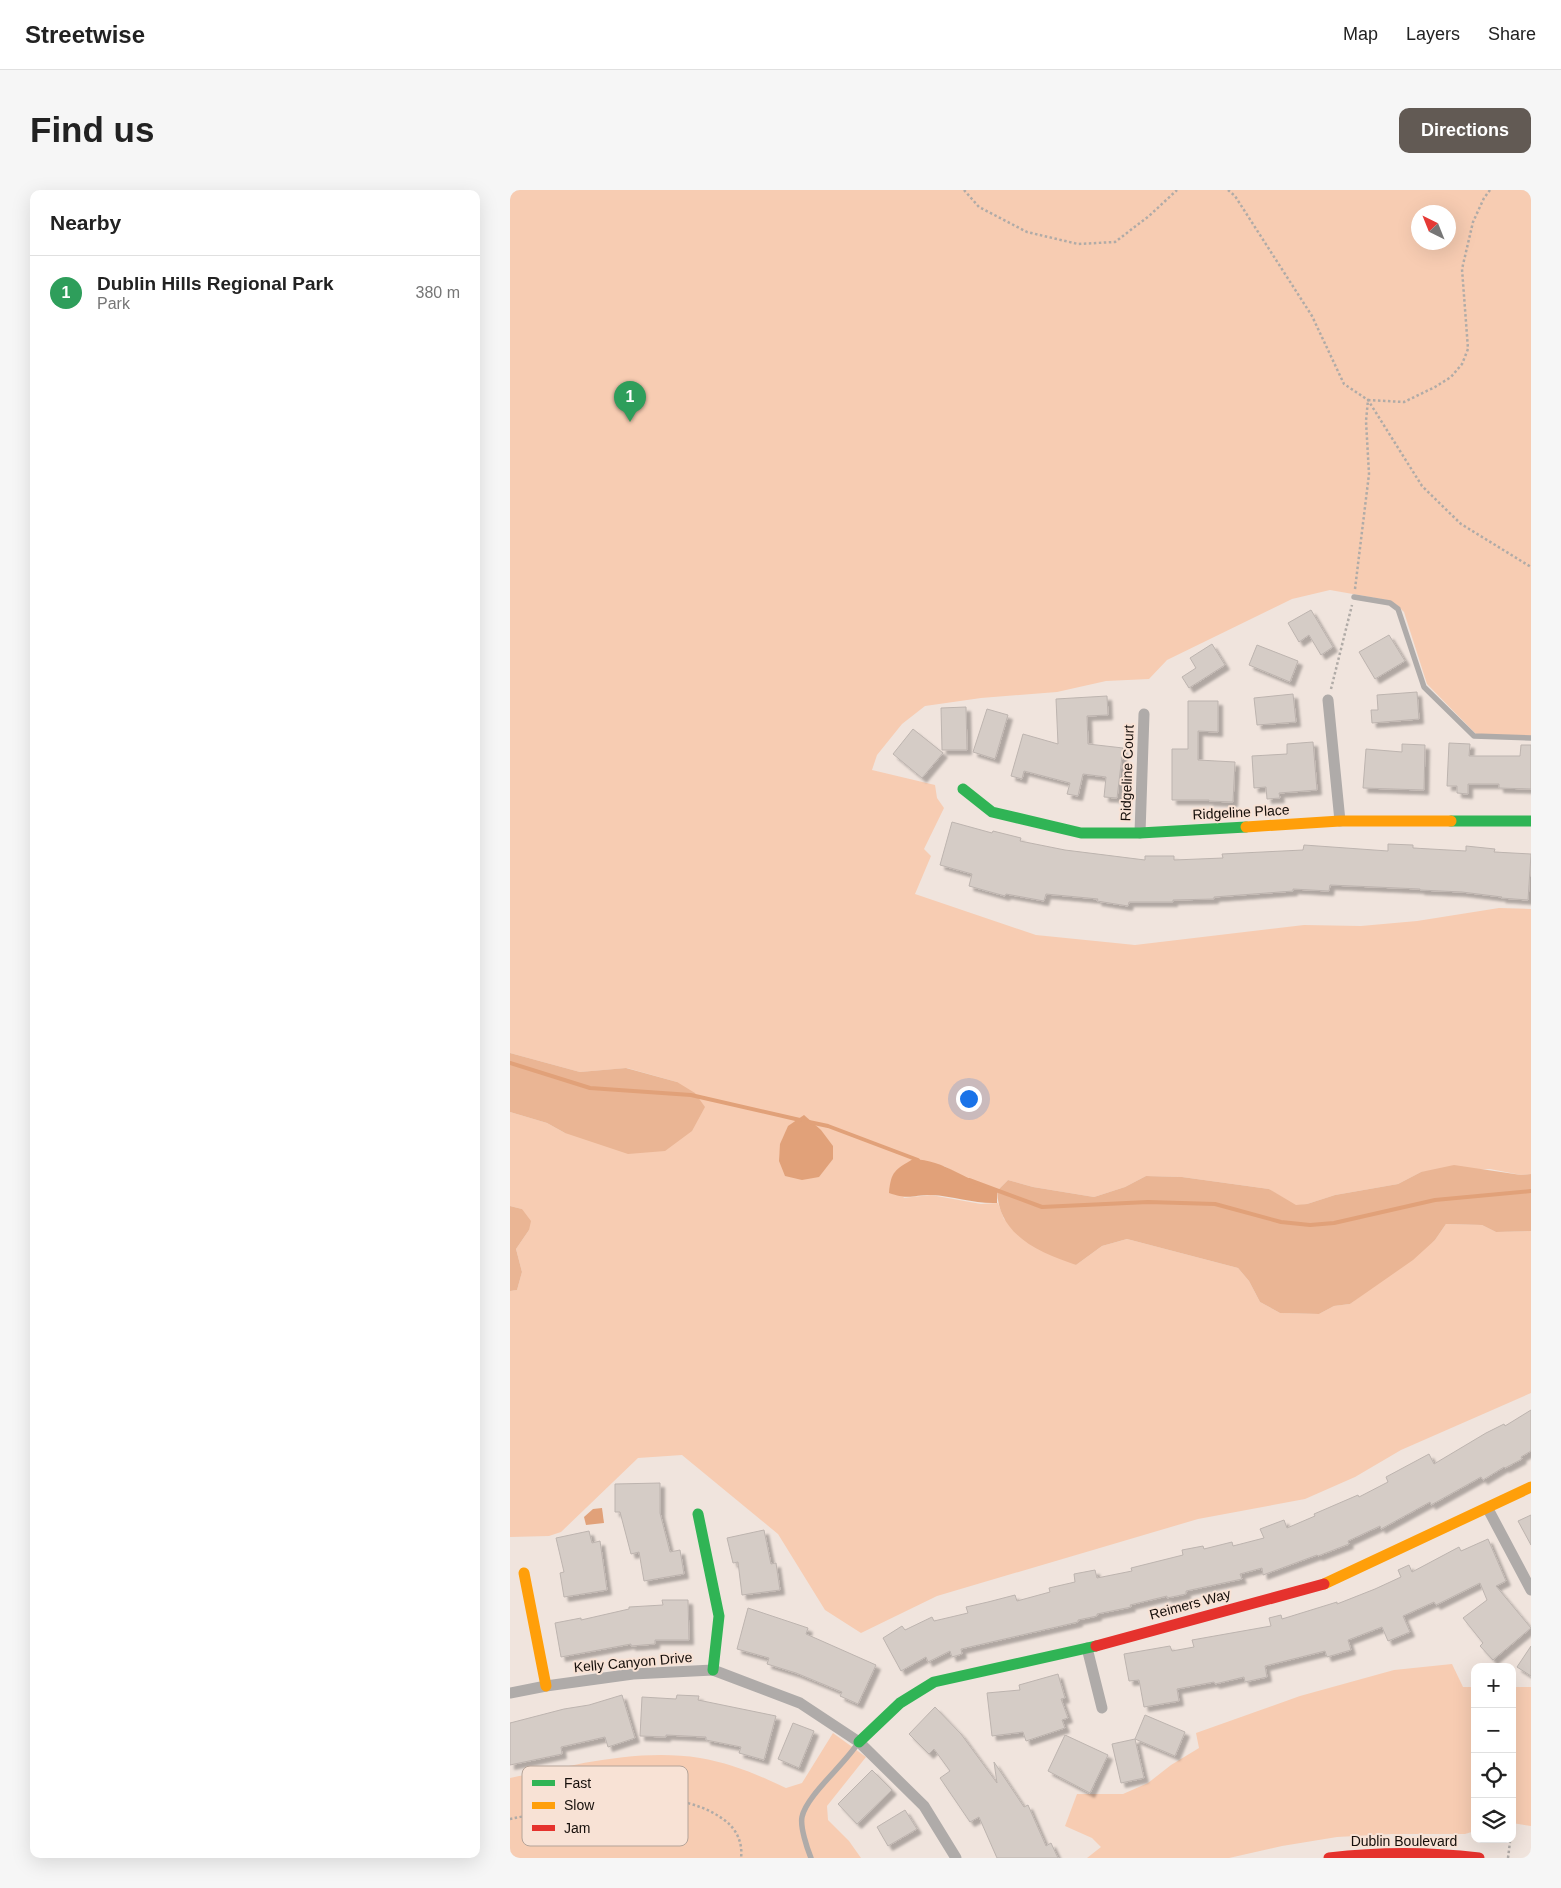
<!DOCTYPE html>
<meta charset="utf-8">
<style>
:root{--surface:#fff;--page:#f6f6f6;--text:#222;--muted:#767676;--line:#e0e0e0;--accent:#625a54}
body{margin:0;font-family:Arial,sans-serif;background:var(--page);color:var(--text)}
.controls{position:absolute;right:15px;bottom:15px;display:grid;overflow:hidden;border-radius:10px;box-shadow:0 5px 20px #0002}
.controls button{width:45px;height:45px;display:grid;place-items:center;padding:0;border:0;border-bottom:1px solid var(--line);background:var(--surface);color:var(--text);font:25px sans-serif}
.compass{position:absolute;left:901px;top:15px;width:45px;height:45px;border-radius:50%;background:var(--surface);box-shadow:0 5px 20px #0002;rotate:317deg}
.you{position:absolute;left:458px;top:908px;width:18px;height:18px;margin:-12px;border:4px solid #fff;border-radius:50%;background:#1a73e8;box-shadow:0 0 0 8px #1a73e833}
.badge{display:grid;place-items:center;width:32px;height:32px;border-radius:50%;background:var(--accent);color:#fff;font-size:16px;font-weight:700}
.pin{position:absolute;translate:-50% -41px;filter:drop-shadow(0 1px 2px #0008)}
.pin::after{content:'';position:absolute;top:26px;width:18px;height:15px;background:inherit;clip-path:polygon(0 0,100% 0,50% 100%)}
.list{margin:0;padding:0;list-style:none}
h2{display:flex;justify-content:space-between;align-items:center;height:65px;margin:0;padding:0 20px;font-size:21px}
h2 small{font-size:16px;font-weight:400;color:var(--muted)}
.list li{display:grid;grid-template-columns:32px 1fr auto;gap:15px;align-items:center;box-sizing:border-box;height:75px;padding:0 20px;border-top:1px solid var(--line)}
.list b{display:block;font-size:19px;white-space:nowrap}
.list p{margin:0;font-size:16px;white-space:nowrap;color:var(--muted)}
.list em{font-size:16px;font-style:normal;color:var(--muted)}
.icon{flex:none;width:28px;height:28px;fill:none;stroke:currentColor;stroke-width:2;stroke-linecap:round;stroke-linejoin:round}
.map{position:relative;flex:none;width:1021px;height:1668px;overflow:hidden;border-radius:10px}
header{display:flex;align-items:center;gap:30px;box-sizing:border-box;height:70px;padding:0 25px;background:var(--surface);border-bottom:1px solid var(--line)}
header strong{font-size:24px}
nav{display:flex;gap:28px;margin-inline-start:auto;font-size:18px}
.intro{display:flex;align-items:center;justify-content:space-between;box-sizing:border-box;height:120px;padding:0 30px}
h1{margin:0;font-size:35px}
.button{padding:12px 22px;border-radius:10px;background:var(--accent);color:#fff;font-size:18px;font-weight:700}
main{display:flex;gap:30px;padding:0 30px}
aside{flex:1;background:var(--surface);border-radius:10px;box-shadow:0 5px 20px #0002}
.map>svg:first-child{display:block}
.green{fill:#f7ccb2;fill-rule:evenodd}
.forest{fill:#eab594}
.water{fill:#e1a179}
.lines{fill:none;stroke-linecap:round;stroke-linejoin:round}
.stream{stroke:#e1a179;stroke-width:4}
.building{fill:#d5ccc6;stroke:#bdb4af;filter:url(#shadow)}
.path{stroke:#b0aba7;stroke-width:2.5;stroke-dasharray:2.5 2.5;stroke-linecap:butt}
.lane{stroke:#afaba9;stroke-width:5.5}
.street{stroke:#afaba9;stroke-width:11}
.fast{stroke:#30b455;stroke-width:11}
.slow{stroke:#ff9f0a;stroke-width:11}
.jam{stroke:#e5322d;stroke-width:11}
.labels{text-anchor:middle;stroke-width:4;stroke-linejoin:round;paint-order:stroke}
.street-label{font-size:14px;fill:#160f0b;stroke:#f8e2d5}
.key{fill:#f8e2d5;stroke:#b4a398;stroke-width:1}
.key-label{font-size:14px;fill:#160f0b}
</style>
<header>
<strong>Streetwise</strong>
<nav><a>Map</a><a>Layers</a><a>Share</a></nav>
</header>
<div class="intro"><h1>Find us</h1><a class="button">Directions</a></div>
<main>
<aside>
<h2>Nearby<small></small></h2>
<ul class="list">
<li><span class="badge" style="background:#2e9e5b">1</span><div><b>Dublin Hills Regional Park</b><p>Park</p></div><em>380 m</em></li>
</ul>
</aside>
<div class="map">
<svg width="1021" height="1668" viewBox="0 0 1021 1668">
<defs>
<filter id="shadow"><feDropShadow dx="4.5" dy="4.5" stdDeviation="1" flood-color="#0004"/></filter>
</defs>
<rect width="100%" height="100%" fill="#f0e4dd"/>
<!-- green -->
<g class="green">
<path d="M0,0H1021V546L967,545L917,494L894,422L887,415L877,410L820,400L782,409L657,470L639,489L596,491L547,502L471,508L415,516L392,534L367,565L362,580L425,595L427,608L434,618L414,659L421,666L405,704L526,745L625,755L794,735L851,736L907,731L989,718L1021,719V984L1011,985L980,979L911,982L888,994L825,1005L797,1014L786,1016L759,999L672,987L636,986L615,997L584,1007L523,997L498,990L487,1001L471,996L434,976L393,1008L421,1005L471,1014L488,1013L494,1029L566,1075L592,1056L617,1049L728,1078L739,1091L750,1112L770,1123L809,1124L824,1116L840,1114L925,1050L936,1034L972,1035L986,1042L1021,1041V1203L891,1260L845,1287L795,1309L688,1329L427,1406L351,1443L315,1420L268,1344L172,1265L128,1268L51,1342L39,1346L0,1347V1101L7,1100L12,1082L6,1059L19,1040L12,1019L0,1016V922L37,933L55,943L167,892L117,878L70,882L0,863ZM908,22H938V52H908Z"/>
<path d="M942,1474L953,1497H965V1641L955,1644H882L827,1647L772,1656L719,1668H577L591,1657L582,1648L555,1636L567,1604H613L638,1593L661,1575L689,1558L686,1543L790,1506L884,1480Z"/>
<path d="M1002,1497H1021V1636L1002,1633Z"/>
<path d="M323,1543L356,1567L317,1616L318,1630L339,1651L351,1668H0V1588C62,1576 126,1558 190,1568C220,1573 249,1585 276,1598L292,1593Z"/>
</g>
<!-- forest -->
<g class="forest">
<path d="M0,863L70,882L116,878L167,892L185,903L195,917L182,941L155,961L118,964L55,943L37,933L0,922Z"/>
<path d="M944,975L1011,985L1021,984V1041L986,1042L972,1035L936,1034L925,1050L903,1070L840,1114L824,1116L809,1124L770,1123L750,1112L739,1091L728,1078L617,1049L592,1056L566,1075C529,1062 489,1046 487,1001L498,990L523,997L584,1007L615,997L636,986L672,987L759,999L786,1015L797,1014L825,1005L888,994L911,982Z"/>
<path d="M0,1016L12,1019L21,1031L19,1040L6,1059L12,1082L7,1100L0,1101Z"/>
</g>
<!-- water -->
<g class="water">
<path d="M294,925L311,940L323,956V969L309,987L292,990L275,986L269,971L270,954L278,936Z"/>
<path d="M403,969C434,970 458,991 487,1001V1013C465,1014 444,1006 421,1005C403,1005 399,1010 379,1003C381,981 385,980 403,969Z"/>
<path d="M92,1318L94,1333L76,1335L74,1327L83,1319Z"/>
</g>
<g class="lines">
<!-- stream -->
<g class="stream">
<path d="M0,873L80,898L181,905L290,930"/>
<path d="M299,932L318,936L408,970"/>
<path d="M459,990L532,1017L638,1012L705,1014L771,1032L800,1035L824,1033L925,1010L1021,1001"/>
</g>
</g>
<!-- building -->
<g class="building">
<path d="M801,420L823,457L811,465L799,445L789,452L778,433Z"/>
<path d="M879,445L895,471L865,489L849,462Z"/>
<path d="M702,454L715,475L679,498L672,487L686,478L680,468Z"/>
<path d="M747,455L788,471L780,492L739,475Z"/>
<path d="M907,502L909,529L862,533L861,520H868L867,505Z"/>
<path d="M783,504L786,532L747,535L744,508Z"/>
<path d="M597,506L598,525L577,526L578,554L613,558L607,608L594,607L596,587L573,584L568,606L557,604L560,593L514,581L512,589L501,586L513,544L548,554L546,509Z"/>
<path d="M678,511H708V542L688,541V570L725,572L723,612L699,611V610H662V559H678Z"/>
<path d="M456,517L457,560H432L431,518Z"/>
<path d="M477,519L498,525L485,569L463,562Z"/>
<path d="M403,539L433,563L412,588L383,564Z"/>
<path d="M803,552L807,600L769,603L770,608L757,609L756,597L744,598L742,566L777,564V554Z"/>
<path d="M939,553L960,554L959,566H1010L1011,555H1021V599L989,598V594H958V604L947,603V596H937Z"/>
<path d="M892,554L915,555L914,600L853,598L856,559L892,562Z"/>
<path d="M442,632L482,643L483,641L511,648L510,651L555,660L635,670V666H664V670L713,668L712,664L793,660L794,655L878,661V654L903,655V658L956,661V656L985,659L984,662L1021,664L1018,710L991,708L992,707L952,702L910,700V699L820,695L819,701L783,699V701L704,707V709L663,710V712H619L618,716L587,711L588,709L536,704L534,711L496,704L495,706L459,696L462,684L430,675Z"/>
<path d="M1021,1220V1261L1011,1267L1012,1269L995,1278L994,1277L973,1290L971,1287L921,1315L920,1312L871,1339L870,1336L838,1351L839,1354L808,1366L807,1365L753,1385L752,1378L730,1384L732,1389L676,1401V1404L657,1408V1406L620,1415L621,1417L587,1424V1426L568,1430V1432L451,1459L452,1464L442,1467L440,1461L418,1472L416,1467L391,1481L373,1448L392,1436L395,1440L422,1427L424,1431L458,1423L456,1417L478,1412L505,1405L507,1411L540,1402L539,1398L565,1392L564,1384L585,1380L587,1388L622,1381L621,1378L673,1365L672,1360L693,1356L694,1359L722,1352L723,1356L754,1348L750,1339L774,1330L777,1338L805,1326L804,1324L848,1305L849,1307L878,1292L876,1287L919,1264L924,1274L976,1243L994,1234L995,1236Z"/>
<path d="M150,1293V1323L160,1362L170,1360L174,1384L134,1391L129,1362L121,1364L110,1322H105V1294Z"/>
<path d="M1021,1325V1355L1008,1331Z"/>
<path d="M254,1340L261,1374L266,1373L270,1400L232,1405L228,1372L223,1373L217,1348Z"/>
<path d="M79,1341L82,1353L90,1351L97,1400L54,1407L50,1383L54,1382L46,1348Z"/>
<path d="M978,1349L996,1391L986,1396L1021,1438L983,1470L970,1456L973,1453L953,1428L977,1410L970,1393L926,1415L924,1412L893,1426L900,1442L878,1451L872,1437L838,1450L841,1460L817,1467L815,1461L755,1476L757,1487L735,1492L734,1487L705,1494L704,1492L667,1499L669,1511L634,1517L629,1490L619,1491L614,1464L660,1456L662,1461L684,1457L682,1450L761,1436L759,1428L771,1425L772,1429L827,1412V1414L865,1399L891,1387L888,1380L899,1375L902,1382L949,1357L951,1361Z"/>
<path d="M152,1410H178L179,1450H145V1454L121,1456V1454L51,1467L45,1433L71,1428V1430L119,1419V1417L153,1415Z"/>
<path d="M238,1418L298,1438L296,1444L366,1475L348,1514L330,1506L332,1502L286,1483L257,1474L259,1468L227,1459Z"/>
<path d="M1021,1456V1486L1007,1477Z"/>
<path d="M548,1484L555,1508L551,1509L558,1528L552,1530L555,1538L516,1551L513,1542L482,1546L477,1503L510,1500L509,1495Z"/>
<path d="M112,1505L125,1548L98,1557L95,1547L51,1557L52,1564L0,1575V1533L54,1519L79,1515Z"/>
<path d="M167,1505L189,1506L188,1510L266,1526L254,1570L229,1563L231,1557L196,1550V1547L156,1545V1547L130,1546L132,1507L166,1509Z"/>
<path d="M425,1517L451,1544L487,1593L484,1572L514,1617L518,1615L536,1656L541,1653L548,1668H487L469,1627L460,1632L430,1588L440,1581L424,1559L419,1564L399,1544Z"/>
<path d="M635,1525L675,1542L665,1566L625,1549Z"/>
<path d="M283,1533L304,1541L289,1578L268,1569Z"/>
<path d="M555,1545L598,1565L580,1603L538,1581Z"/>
<path d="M625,1549L634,1588L611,1593L602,1554Z"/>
<path d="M362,1580L382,1600L347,1634L328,1614Z"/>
<path d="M395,1620L407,1639L378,1656L367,1637Z"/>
</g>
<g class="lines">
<!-- path -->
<g class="path">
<path d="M454,0L469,17L517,42L568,54L605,52L639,26L667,0"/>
<path d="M718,0L725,6L802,126L834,194L858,210L912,296L951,334L1021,377"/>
<path d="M845,399L859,284L856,231L858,210L894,212L925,197L941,187L952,174L958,159L952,79L963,32L974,8L980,0"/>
<path d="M821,499L842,415"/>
<path d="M0,1629C62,1617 157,1589 213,1629C226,1638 233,1652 231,1668"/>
<path d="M998,1668L1000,1652"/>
</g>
<!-- lane -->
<g class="lane">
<path d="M844,407L880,413L888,419L914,497L964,546L1021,548"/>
<path d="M301,1668C297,1658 290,1637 292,1627C296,1606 335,1574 348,1553"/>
</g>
<!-- street -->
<g class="street">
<path d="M818,510L830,631"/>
<path d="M630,643L634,524"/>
<path d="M978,1319L1021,1400"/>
<path d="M577,1458L592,1518"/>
<path d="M0,1503L36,1496L123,1484L203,1480L290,1513L349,1552L414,1616L446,1668"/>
</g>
<!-- fast -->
<g class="fast">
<path d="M453,599L482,622L571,643H630L736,637"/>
<path d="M941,631H1021"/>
<path d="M188,1324L209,1426L203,1480"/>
<path d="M349,1552L390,1513L424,1492L586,1456"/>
</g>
<!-- slow -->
<g class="slow">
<path d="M736,637L830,631H941"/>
<path d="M14,1383L36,1496"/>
<path d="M814,1394L1021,1297"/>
</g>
<!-- jam -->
<g class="jam">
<path d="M586,1456L814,1394"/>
<path d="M819,1668C869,1662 919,1662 969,1668"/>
</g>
</g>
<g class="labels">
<!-- street labels -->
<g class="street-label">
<text transform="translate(617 583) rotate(-88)" y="5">Ridgeline Court</text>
<text transform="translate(731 622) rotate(-3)" y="5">Ridgeline Place</text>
<text transform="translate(680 1414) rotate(-15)" y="5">Reimers Way</text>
<text transform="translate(123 1472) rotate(-5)" y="5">Kelly Canyon Drive</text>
<text x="894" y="1656">Dublin Boulevard</text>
</g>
</g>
<!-- legend -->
<rect x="12" y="1576" width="166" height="80" rx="8" class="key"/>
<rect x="22" y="1590" width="23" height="6" fill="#30b455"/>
<rect x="22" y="1612" width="23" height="7" fill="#ff9f0a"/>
<rect x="22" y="1635" width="23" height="6" fill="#e5322d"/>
<g class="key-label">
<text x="54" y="1598">Fast</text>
<text x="54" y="1620">Slow</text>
<text x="54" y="1643">Jam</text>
</g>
</svg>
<div class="controls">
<button>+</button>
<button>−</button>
<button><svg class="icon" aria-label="locate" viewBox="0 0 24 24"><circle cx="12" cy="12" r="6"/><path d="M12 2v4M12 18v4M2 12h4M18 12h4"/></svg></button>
<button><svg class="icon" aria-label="layers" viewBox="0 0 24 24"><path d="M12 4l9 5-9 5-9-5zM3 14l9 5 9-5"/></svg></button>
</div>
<svg class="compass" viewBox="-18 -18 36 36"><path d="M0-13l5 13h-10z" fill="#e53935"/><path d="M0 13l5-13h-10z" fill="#767676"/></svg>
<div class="you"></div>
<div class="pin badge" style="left:120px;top:232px;background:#2e9e5b">1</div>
</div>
</main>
